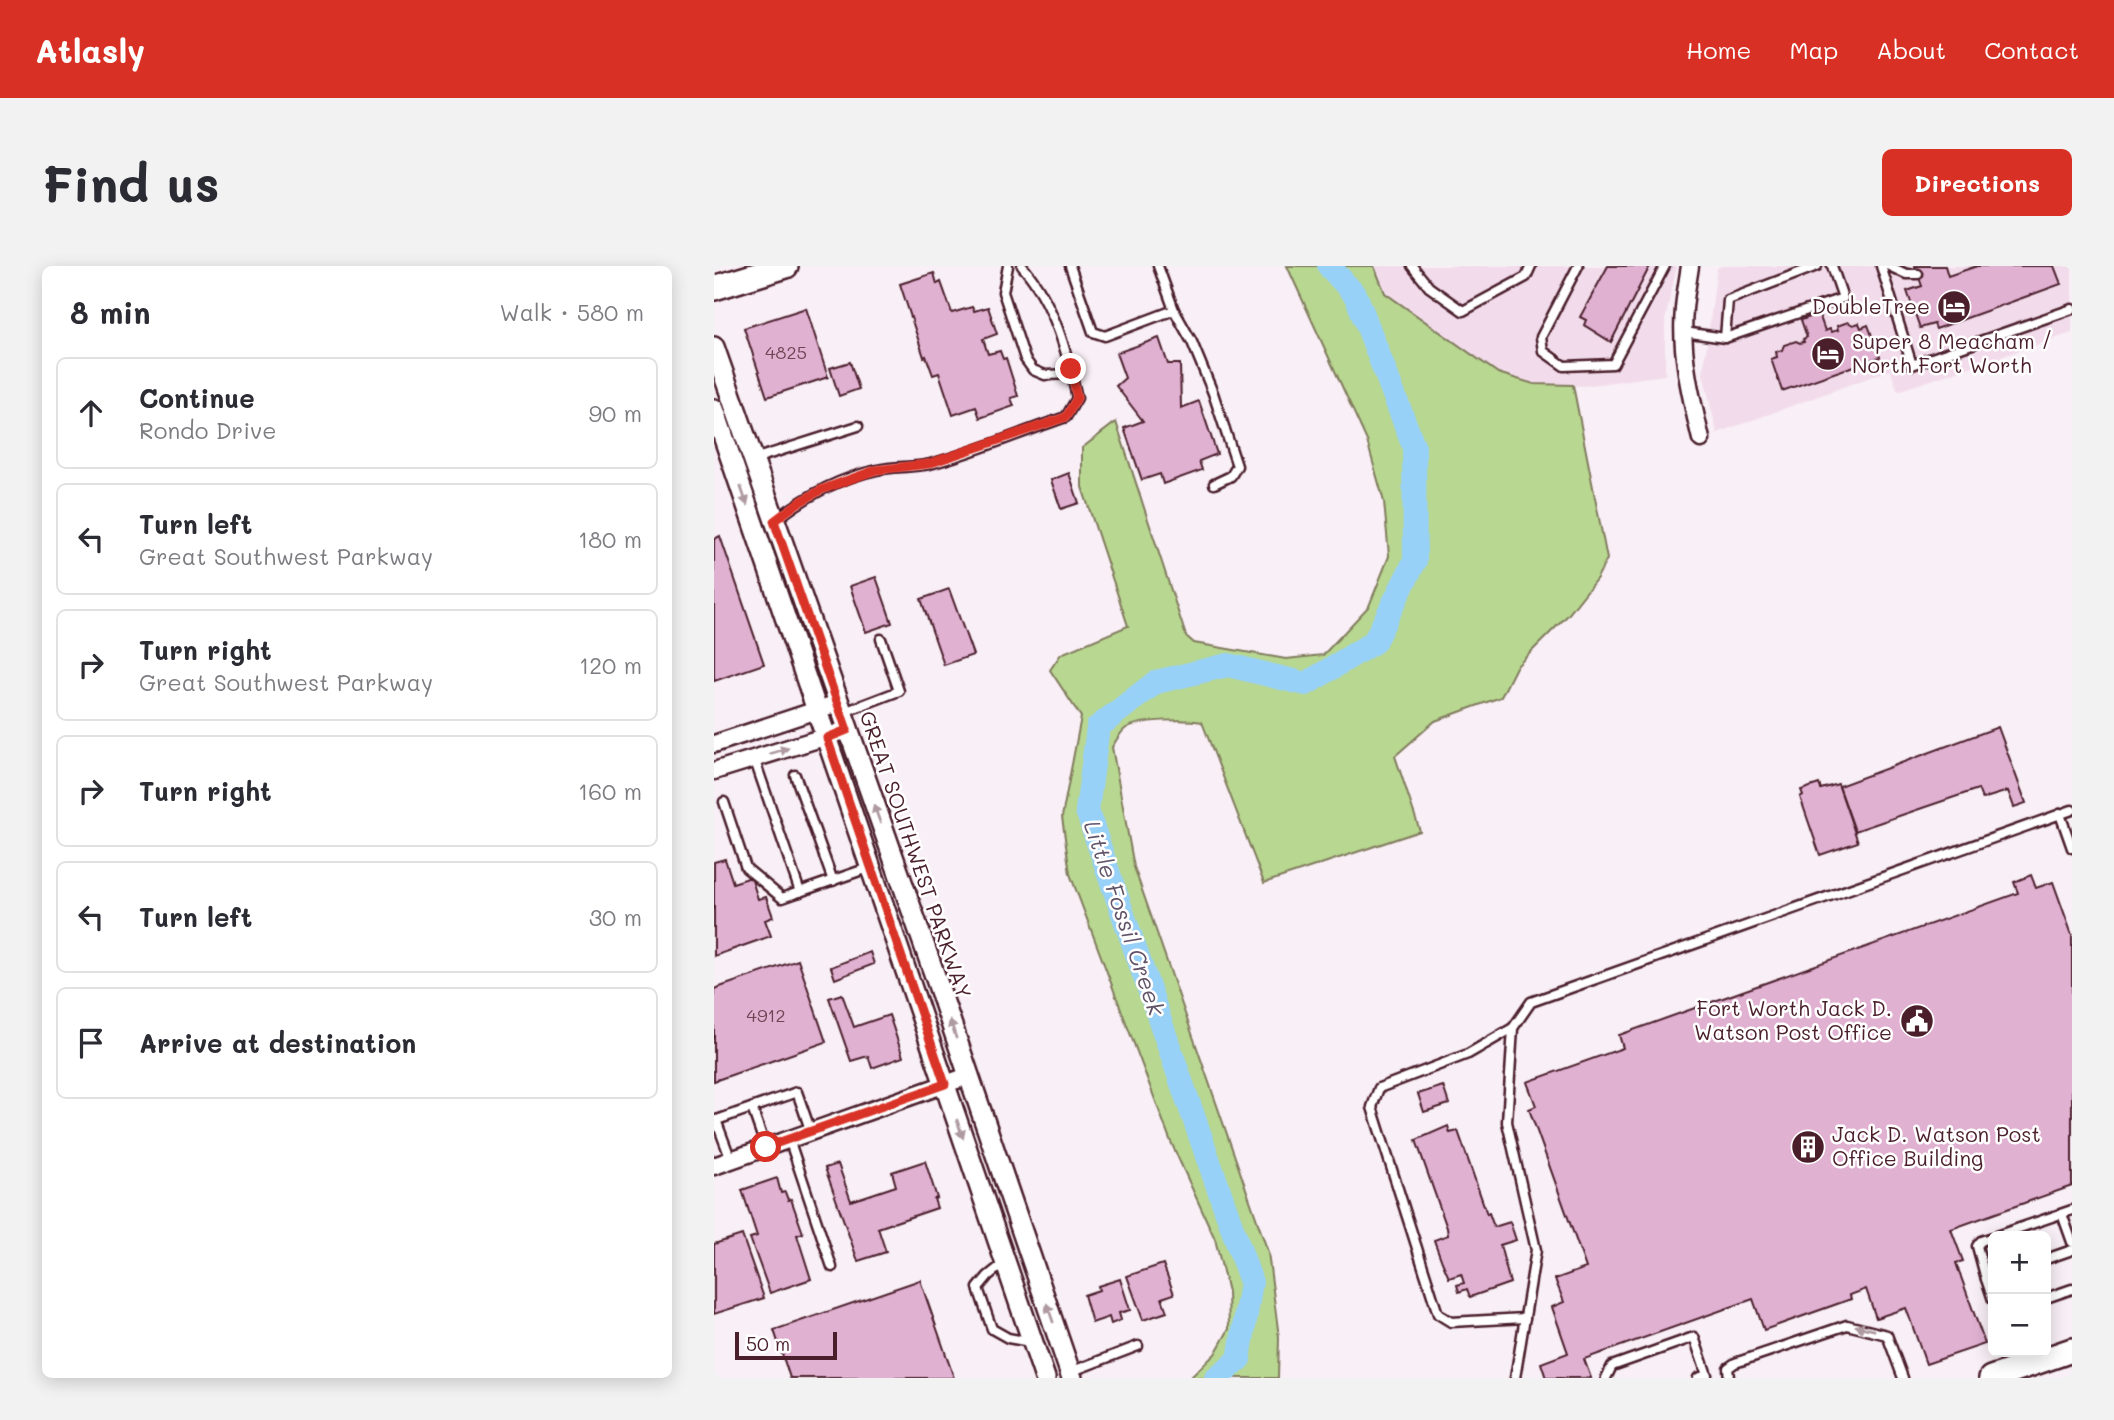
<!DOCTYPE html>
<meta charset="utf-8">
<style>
:root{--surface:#fff;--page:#f2f2f3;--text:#2b2b33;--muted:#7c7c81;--line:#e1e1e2;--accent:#d93025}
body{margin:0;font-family:Mali,sans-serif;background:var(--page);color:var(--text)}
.controls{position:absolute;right:21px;bottom:21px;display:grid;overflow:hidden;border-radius:10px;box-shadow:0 4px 18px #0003}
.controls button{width:63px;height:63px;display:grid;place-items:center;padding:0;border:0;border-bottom:2px solid var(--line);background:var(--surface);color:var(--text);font:35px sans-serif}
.scale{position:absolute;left:21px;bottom:18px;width:102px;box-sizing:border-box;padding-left:7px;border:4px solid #4a1f2b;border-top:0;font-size:19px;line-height:24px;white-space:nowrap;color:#4a1f2b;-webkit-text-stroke:5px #fff;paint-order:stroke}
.stop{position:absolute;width:21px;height:21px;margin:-16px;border:5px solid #d93025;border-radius:50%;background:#fff}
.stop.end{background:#d93025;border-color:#fff;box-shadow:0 2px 7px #0008}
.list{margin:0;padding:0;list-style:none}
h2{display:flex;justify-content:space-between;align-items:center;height:91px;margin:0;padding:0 28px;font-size:30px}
h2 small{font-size:23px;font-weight:400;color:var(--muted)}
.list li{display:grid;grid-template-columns:46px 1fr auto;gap:21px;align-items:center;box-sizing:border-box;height:112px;margin:0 14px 14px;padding:0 14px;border:2px solid var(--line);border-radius:10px}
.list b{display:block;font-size:26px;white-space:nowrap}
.list p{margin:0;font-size:23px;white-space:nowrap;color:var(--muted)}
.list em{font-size:23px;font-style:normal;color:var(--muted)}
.icon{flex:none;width:38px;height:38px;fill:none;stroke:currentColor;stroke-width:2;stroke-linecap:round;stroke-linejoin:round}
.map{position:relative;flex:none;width:1358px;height:1112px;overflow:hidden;border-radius:10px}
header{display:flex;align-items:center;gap:42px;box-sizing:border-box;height:98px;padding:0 35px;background:var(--accent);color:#fff}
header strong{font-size:33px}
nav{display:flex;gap:38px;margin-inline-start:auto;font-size:24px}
.intro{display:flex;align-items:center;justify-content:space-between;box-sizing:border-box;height:168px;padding:0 42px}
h1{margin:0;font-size:49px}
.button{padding:18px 32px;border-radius:10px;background:var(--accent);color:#fff;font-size:24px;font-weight:700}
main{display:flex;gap:42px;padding:0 42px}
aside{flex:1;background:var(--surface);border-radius:10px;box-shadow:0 4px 18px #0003}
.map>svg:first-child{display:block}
.built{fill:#f2dceb}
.green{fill:#b8d790;stroke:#817b5e;stroke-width:2}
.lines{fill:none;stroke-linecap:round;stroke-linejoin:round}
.river{stroke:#98d1f7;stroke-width:24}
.building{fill:#e1b1d2;stroke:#4a1f2b;stroke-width:2}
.service-casing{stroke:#4a1f2b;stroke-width:13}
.minor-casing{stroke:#4a1f2b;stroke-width:21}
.tertiary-casing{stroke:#4a1f2b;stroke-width:24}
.secondary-casing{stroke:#4a1f2b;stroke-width:28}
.service{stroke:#fff;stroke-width:8}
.minor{stroke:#fff;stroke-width:16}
.tertiary{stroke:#fff;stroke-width:19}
.secondary{stroke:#fff;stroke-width:23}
.oneway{fill:#ae9aa0}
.route{stroke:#d93025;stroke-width:9}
.labels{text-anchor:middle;stroke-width:5;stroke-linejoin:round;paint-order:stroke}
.number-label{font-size:18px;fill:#704455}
.poi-label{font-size:21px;fill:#4a1f2b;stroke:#fff;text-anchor:end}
.street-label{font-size:21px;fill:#4a1f2b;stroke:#fff}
.water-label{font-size:23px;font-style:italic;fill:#615468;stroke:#fff}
</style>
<header>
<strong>Atlasly</strong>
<nav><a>Home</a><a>Map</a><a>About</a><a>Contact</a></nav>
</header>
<div class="intro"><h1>Find us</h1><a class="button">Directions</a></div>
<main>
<aside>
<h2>8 min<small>Walk · 580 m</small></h2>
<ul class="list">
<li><svg class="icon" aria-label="ahead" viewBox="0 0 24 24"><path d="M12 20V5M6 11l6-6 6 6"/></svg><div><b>Continue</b><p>Rondo Drive</p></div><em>90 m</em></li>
<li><svg class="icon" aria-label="left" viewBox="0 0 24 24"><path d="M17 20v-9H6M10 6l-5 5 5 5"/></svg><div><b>Turn left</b><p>Great Southwest Parkway</p></div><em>180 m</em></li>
<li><svg class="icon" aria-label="right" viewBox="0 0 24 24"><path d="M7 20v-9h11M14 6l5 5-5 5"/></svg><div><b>Turn right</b><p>Great Southwest Parkway</p></div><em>120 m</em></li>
<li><svg class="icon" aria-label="right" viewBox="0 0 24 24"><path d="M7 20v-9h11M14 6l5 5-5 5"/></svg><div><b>Turn right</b></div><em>160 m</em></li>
<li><svg class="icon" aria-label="left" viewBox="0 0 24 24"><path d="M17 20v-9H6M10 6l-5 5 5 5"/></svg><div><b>Turn left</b></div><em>30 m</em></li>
<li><svg class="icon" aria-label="arrive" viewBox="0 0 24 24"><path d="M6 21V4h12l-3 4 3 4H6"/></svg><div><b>Arrive at destination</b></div></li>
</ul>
</aside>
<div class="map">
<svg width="1358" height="1112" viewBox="0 0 1358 1112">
<rect width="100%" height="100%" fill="#f9eff6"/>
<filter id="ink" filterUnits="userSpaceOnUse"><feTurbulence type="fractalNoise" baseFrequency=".0143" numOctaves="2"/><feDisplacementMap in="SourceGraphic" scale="14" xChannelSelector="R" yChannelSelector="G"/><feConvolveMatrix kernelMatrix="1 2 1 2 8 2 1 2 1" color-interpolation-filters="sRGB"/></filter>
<g filter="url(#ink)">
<!-- built -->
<g class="built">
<path d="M660,0H963L951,54V109L870,120L820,118L784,107L671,27Z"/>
<path d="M1008,0H1358V67L1184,125L1176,104L1003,167L989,107L1003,2Z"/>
</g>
<!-- green -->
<path class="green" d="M573,0H660L671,27L784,107L820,118L859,119L893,293L883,312L854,349L802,401L787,431L721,455L681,490L706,565L550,617L488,456C473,453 423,453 411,463C406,467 402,475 398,481L420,601L554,986L565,1071L564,1112H476L501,1088L515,1063L514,1026L501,973L457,876L356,608L348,551L367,451L336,404L347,388L414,360L368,221V182L402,156L472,370L480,377L572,393L609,389L655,340L675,290L670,236L653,175Z"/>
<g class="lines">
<!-- river -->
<path class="river" d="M502,1112L525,1094L537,1016L373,545L384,461L442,416L514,399L592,418L660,376L701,295L700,181L642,30L615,0"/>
</g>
<!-- building -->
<g class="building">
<path d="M894,0H936L897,76L870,59L872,54L866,51Z"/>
<path d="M1201,0H1231L1234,10L1263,0H1340L1347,18L1222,63L1220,58L1206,62L1193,25L1208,20Z"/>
<path d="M220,7L223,18L227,16L238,47L258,41L260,45L274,41L283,68L269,73L274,88L286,85L289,93L292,92L304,130L297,132L300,140L266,152L262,141L239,149L225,107L219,109L212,90L210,91L186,18Z"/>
<path d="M92,42L114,111L53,131L30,62Z"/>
<path d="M1105,48L1111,65L1116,63L1117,66L1124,64L1123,60L1134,56L1139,59L1145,57L1147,62L1154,59L1166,91L1068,125L1057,93L1063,91L1062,86L1068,84L1070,79L1082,75L1086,77L1090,76L1089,73L1093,71L1087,54Z"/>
<path d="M445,72L454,98H466L467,142L485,135L503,188L485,195L488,204L449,218L446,208L428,214L410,162L429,155L402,120L411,112L402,87Z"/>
<path d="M136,96L145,123L125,130L116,102Z"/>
<path d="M355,207L365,237L347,243L337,214Z"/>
<path d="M6,270L50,398L0,415V273Z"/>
<path d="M162,311L178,357L152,366L136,320Z"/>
<path d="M235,323L259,389L230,399L207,333Z"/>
<path d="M1284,461L1312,537L1300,541L1294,525L1268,533L1264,523L1141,565L1125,520Z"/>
<path d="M1105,518L1107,523L1124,518L1144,576L1106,589L1086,531L1089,529L1087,524Z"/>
<path d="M11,593L19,617L37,611L44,633L52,631L59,651L51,654L57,670L0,690V596Z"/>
<path d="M1317,609L1322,622L1339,616L1358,669V920L1237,963L1249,995L1242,997L1271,1078L1212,1098L1192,1042L1162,1052L1152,1023L1136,1029L1137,1033L1050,1064L1039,1033L870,1093L877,1112H832L827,1097L854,1087L838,1041L850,1036L841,1013L872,1002L815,843L822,840L813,816L909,782L905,769L1304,627L1300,616Z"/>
<path d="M156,686L160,698L121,713L117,701Z"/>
<path d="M84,694L112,776L0,815V723Z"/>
<path d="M128,728L140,761L175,749L189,791L158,802L154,790L137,795L115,732Z"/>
<path d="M729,820L735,838L710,846L704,828Z"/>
<path d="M734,860L736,867L744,865L773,948L775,947L780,961L796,956L802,974L786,979L796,1017L756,1031L753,1023L745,1026L743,1019L750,1017L747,1008L735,1012L728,996L720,974L734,969L733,962L702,874Z"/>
<path d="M211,895L223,932L220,933L223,942L164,962L172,986L144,995L111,902L124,898L137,935L182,920L178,906Z"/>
<path d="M63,912L67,927L71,926L74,934L77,933L89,967L83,969L97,1013L56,1027L36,972L43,970L28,924Z"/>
<path d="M28,969L50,1032L0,1048V978Z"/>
<path d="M449,998L460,1028L448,1032L453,1046L429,1054L413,1010Z"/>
<path d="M406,1013L416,1044L405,1047L407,1054L397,1058L395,1051L378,1057L370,1029L385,1024L384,1020Z"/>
<path d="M206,1014L240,1112H76L60,1064Z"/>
</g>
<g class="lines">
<!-- service casing -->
<g class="service-casing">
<g id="service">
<path d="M294,0L289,26L311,93L319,104L331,109L358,108"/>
<path d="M356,0L379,66L391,70L460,44"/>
<path d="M444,0L460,44L478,76L499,127L523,200L517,210L500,218"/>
<path d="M698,0L715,21L749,45L812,11L817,0"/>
<path d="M864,0L827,71L829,85L850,100L899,98L951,0"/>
<path d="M1167,0L1198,99L1358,43"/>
<path d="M1175,0L1192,8H1204"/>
<path d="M970,66L1011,72L1129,32L1118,0"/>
<path d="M1011,72L1014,34L1103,0"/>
<path d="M40,193L144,160"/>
<path d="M63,253C92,230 126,212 163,204C180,200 198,202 216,198C262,186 307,166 352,151L363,132C353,86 340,36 308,0"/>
<path d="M130,446L185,425L167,373"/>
<path d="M40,492L86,626"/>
<path d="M81,509L119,615"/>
<path d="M10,536L32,602L68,632L157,601"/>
<path d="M1346,548L1358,582"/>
<path d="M799,762L754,788L665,822L658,841L724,1048L737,1056L811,1052"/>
<path d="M38,842L52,882"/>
<path d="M2,854L17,894"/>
<path d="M0,855L83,826L97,866"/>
<path d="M75,873L118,1001"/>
<path d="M1348,948L1358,976"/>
<path d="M1282,970L1358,944"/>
<path d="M1332,993L1358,984"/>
<path d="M289,998L274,1010L264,1022L278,1063L294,1072L316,1076"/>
<path d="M1279,1010L1272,1013L1279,1034"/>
<path d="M1272,1013L1263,980L1267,975L1279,971"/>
<path d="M1332,1032L1358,1023"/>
<path d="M356,1106L424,1080"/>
<path d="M801,1112L822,984L793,856L799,762L817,736L1358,544"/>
<path d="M892,1112L898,1100L980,1071L993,1109L984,1112"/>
<path d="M1015,1112L1014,1102L1021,1097L1133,1059L1173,1069L1189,1112"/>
</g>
</g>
<!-- minor casing -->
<g class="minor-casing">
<g id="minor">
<path d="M976,0C974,14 971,29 970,43C966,87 977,131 987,173"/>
<path d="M0,478L124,437"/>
<path d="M0,505L133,464"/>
<path d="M0,900L254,810"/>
</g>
</g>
<!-- tertiary casing -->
<g class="tertiary-casing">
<g id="tertiary">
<path d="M0,81L221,710L358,1112"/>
<path d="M0,143L331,1112"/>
</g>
</g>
<!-- secondary casing -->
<g class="secondary-casing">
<g id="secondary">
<path d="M0,22L72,0"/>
<path d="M1277,1112L1358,1084"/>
</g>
</g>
<!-- service -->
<use href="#service" class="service"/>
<!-- minor -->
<use href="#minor" class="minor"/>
<!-- tertiary -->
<use href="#tertiary" class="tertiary"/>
<!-- secondary -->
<use href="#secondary" class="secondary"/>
</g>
<!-- one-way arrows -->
<defs><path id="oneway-solid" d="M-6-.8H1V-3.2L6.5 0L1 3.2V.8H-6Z" transform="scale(1.75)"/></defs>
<g class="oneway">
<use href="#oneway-solid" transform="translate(30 230) rotate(71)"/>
<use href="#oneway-solid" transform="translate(65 485) rotate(-16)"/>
<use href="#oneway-solid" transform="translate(163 548) rotate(-110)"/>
<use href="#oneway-solid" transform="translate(239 763) rotate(-109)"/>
<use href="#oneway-solid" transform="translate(246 863) rotate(71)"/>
<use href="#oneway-solid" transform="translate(336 1047) rotate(-109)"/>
<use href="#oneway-solid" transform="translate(1151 1062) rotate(-167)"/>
</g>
</g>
<g class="lines" filter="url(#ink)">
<!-- route -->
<path class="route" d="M52,881L231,818L113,472L133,464L60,255L84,237L107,224L134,214L162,204L214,198L352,151L363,132L357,103"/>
</g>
<!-- icons -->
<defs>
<g id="hotel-disc" transform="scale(1.75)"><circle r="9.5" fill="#4a1f2b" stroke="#fff"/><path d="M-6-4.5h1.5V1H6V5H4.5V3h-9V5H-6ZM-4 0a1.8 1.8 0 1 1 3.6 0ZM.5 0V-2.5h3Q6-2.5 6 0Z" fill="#fff"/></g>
<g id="civic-disc" transform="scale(1.75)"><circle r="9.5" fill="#4a1f2b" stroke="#fff"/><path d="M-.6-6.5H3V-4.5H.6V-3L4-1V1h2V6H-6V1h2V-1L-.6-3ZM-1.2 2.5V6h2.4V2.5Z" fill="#fff"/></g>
<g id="building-disc" transform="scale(1.75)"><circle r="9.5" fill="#4a1f2b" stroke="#fff"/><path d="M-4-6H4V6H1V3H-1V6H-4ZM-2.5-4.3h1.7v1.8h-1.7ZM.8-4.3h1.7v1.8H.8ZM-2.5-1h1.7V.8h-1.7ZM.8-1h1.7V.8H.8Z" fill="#fff"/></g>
</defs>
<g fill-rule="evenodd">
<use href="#hotel-disc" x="1240" y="41"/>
<use href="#hotel-disc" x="1114" y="88"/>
<use href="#civic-disc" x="1203" y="755"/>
<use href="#building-disc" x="1094" y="881"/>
</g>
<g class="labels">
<!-- number labels -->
<g class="number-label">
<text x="72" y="93">4825</text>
<text x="52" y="756">4912</text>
</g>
<!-- poi labels -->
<g class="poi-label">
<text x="1216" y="48">DoubleTree</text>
<text x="1138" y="83" text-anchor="start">Super 8 Meacham /<tspan x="1138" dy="24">North Fort Worth</tspan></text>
<text x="1178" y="750">Fort Worth Jack D.<tspan x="1178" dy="24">Watson Post Office</tspan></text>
<text x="1118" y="876" text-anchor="start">Jack D. Watson Post<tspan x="1118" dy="24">Office Building</tspan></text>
</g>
<!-- street labels -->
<g class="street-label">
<text transform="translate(201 589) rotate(71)" y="7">GREAT SOUTHWEST PARKWAY</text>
</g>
<!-- water labels -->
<g class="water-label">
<text transform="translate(410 652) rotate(71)" y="8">Little Fossil Creek</text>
</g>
</g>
</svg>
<div class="controls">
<button>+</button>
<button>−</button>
</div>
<div class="scale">50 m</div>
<div class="stop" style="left:52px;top:881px"></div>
<div class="stop end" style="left:357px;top:103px"></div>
</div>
</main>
